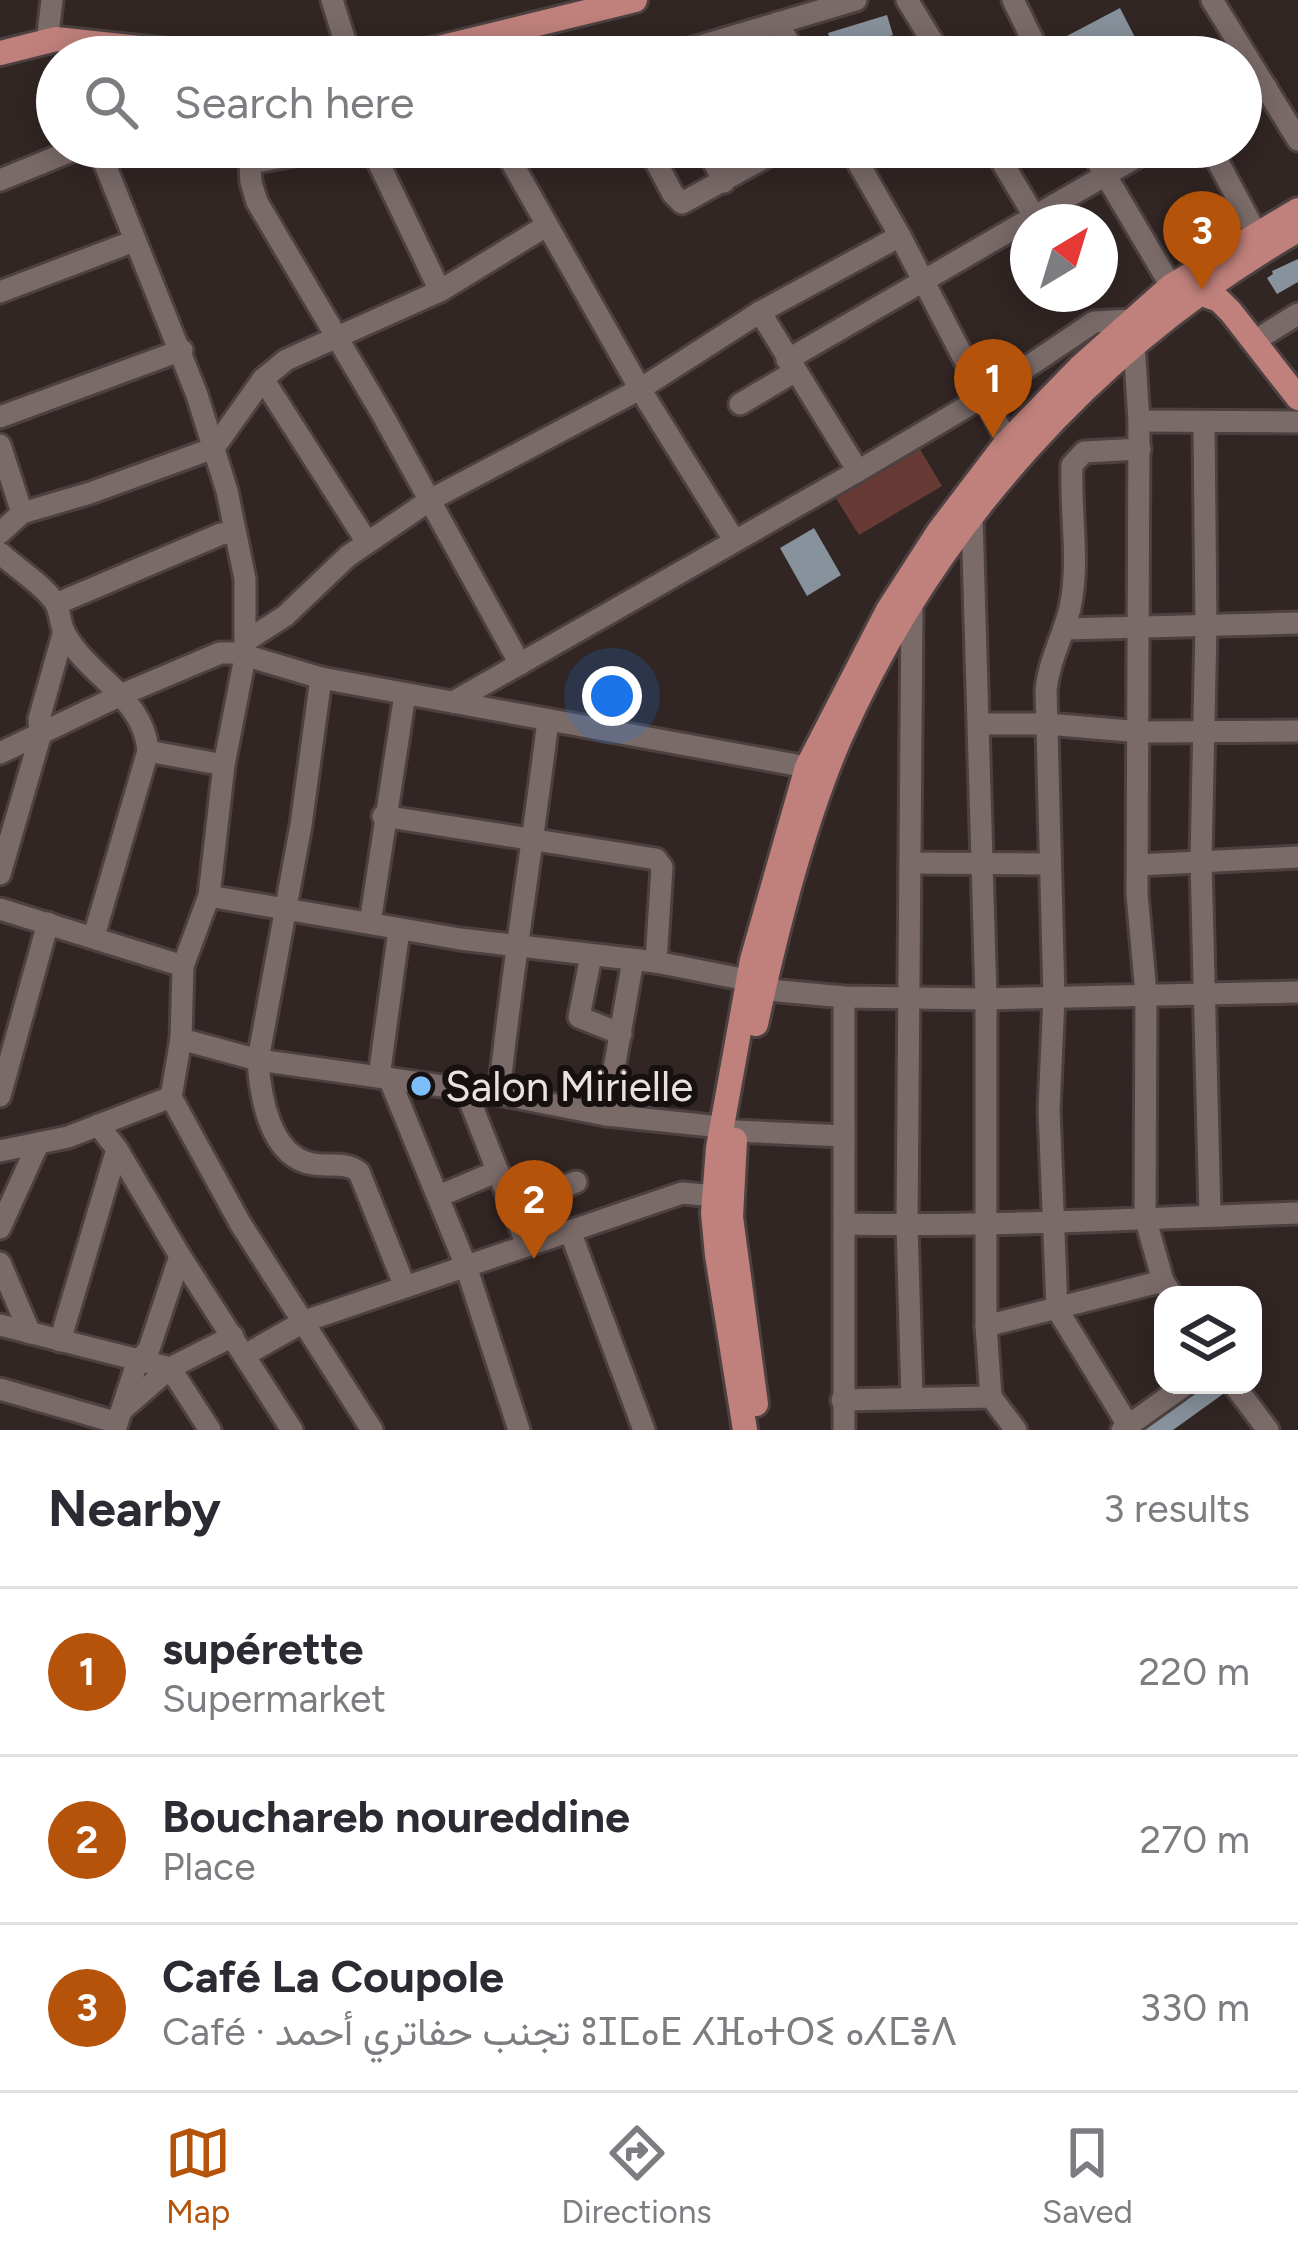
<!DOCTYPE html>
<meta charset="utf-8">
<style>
:root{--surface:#fff;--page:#f2f2f3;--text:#2b2b33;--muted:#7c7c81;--line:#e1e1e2;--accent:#b45309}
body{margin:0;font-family:Figtree,Vazirmatn,"Noto Sans Tifinagh",sans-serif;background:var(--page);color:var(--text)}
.controls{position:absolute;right:36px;bottom:36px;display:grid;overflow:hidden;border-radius:24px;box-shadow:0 6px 30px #0003}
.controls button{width:108px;height:108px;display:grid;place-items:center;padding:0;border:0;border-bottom:3px solid var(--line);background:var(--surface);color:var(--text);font:60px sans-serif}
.compass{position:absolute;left:1010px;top:204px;width:108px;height:108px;border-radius:50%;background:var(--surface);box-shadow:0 6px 30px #0003;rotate:38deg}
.you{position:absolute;left:612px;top:696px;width:42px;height:42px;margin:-30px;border:9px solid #fff;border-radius:50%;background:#1a73e8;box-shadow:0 0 0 18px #1a73e833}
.badge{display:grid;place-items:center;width:78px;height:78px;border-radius:50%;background:var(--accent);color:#fff;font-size:39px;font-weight:700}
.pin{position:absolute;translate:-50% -99px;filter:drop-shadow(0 3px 6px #0008)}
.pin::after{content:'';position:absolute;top:63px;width:42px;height:36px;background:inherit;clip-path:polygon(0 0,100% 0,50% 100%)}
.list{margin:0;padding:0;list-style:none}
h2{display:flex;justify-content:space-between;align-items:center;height:156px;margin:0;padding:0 48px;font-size:51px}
h2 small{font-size:39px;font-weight:400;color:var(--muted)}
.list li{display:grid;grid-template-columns:78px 1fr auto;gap:36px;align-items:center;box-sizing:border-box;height:168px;padding:0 48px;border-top:3px solid var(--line)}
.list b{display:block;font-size:45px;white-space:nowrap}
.list p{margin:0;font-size:39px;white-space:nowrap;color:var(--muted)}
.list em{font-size:39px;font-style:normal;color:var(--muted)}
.icon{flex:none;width:66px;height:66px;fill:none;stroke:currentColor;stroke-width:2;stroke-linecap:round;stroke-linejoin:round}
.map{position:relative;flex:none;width:1298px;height:1430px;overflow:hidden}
.search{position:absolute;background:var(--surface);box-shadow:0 6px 30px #0003;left:36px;right:36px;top:36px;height:132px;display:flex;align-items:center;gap:30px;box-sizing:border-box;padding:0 42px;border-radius:66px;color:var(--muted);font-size:45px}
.sheet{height:660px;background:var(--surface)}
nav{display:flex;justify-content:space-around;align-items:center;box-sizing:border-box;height:168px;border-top:3px solid var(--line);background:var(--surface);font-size:33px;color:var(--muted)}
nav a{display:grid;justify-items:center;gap:6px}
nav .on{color:var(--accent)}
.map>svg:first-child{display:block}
.green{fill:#683a36}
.building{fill:#87929c}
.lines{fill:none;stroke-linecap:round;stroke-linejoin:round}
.minor-casing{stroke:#4c4140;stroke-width:27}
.major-casing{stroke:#4c4140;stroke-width:30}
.minor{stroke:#7a6b69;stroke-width:21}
.major{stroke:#c0817c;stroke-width:24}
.poi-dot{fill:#7cbef9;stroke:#161010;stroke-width:4.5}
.labels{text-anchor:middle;stroke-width:12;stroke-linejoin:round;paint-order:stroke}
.poi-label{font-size:42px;fill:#eae1e0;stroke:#161010;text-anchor:start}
</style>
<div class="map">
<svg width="1298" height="1430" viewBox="0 0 1298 1430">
<rect width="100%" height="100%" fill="#322624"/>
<!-- green -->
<path class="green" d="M918,446L942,486L859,535L834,495Z"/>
<!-- building -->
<g class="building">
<path d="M1120,8L1145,57H1073L1063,38Z"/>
<path d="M887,15L893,35L834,54L828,33Z"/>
<path d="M1298,259V282L1277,294L1267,278L1273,274L1272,271Z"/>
<path d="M814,528L841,575L807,596L780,548Z"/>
<path d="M1195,1385H1217L1223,1394L1173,1430H1133Z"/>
</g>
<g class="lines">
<!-- minor casing -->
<g class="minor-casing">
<g id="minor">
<path d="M332,0L350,57"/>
<path d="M907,0L942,57"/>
<path d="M1013,0L1041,57"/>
<path d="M1212,0L1298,140"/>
<path d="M778,23L797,57"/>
<path d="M47,42L52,0"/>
<path d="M663,57L856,0"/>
<path d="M1241,99L1266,87"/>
<path d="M98,147L197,395L227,491L245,579V657L224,765L209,896L183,966L181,1039L171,1097L240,1223L372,1430"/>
<path d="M249,147L251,182L257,202L381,412L520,664"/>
<path d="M371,147L440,291"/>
<path d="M503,147L640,389L734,540"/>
<path d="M648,147L673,194L682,203L784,147"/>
<path d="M706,147L724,182"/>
<path d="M849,147L900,236L1013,453"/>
<path d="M993,147L1033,214"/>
<path d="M1089,147L1171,286"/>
<path d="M1210,147L1256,233"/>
<path d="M250,163L339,147"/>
<path d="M0,180L81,147"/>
<path d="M0,292L134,241"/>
<path d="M760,312L858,471"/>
<path d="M1253,342L1298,314"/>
<path d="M1134,344L1139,421L1137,894L1146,994L1145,1217L1163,1281L1172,1295"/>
<path d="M787,360L1154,147"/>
<path d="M263,379L367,542"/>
<path d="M740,404L794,372"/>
<path d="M0,417L182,350"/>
<path d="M1139,421L1298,422"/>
<path d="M1204,422L1206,626L1201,860L1210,1216"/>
<path d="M0,445L22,513"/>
<path d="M972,517L986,999V1326L991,1397L1016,1430"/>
<path d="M0,533L22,513L90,493L214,448L263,379L286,360L440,291L546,226"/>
<path d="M0,553C16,568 44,585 56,604C60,612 60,623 64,632C88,677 144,697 148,751L94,936"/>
<path d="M56,604L221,534L235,532"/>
<path d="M1064,629L1298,623"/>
<path d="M246,641L285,616L348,556L430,500L640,389L760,312L900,236"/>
<path d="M321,678L301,825L258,1060C260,1094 269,1157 313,1164C330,1167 345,1161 359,1172L405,1287"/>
<path d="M453,702L858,471L983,397L1094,322L1131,320"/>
<path d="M979,724H1047L1141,732L1298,731"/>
<path d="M148,751L224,765"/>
<path d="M0,753L123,694L220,653H237L321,678L807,767"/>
<path d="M383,816L656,859L662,867L656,962"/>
<path d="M911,863L1049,864"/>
<path d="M1139,865L1298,857"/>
<path d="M0,874L40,737L39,719L64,631"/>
<path d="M209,896L460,939L656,962L747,980"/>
<path d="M0,909L183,966"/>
<path d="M370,923L405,694"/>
<path d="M591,956L579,1017L621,1034"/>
<path d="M747,988L844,997L986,999L1298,992"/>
<path d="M844,997V1430"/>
<path d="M181,1039L258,1060L499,1094L606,1115L721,1127"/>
<path d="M379,1077L399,930"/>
<path d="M389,1078L466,1266L519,1430"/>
<path d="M465,1089L527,1245"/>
<path d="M499,1094C512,969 533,845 548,720"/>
<path d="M0,1096L48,923"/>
<path d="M606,1115L633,960"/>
<path d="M735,1131L844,1136"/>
<path d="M117,1149L180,1256L292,1430"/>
<path d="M0,1151L68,1137L171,1097"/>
<path d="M439,1196L498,1171"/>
<path d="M513,1207L576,1182"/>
<path d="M845,1224C996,1227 1147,1218 1298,1213"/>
<path d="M0,1228L38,1144"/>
<path d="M570,1231L644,1430"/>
<path d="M0,1263L30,1333"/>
<path d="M0,1325L170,1368L210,1430"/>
<path d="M986,1326L1163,1281"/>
<path d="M60,1341L117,1149L98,1125"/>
<path d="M245,1355L305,1321L682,1193L715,1196"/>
<path d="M1234,1385L1268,1430"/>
<path d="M0,1389L115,1422"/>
<path d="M912,1398L907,1225L912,605"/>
<path d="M842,1400L991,1397"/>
<path d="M124,1408L170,1368L233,1336"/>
<path d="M1128,1425L1057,1309L1049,1110L1054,997L1046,690C1049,660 1063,637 1070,608C1080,562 1070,512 1072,465L1084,452L1140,449"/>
<path d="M115,1430L137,1363L149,1349L180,1256"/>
<path d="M1122,1430L1185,1385"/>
</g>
</g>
<!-- major casing -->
<g class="major-casing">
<g id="major">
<path d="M0,53L56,39L223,57"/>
<path d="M402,57L635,0"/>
<path d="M1191,290L1219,300L1231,312L1298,398"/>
<path d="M756,1024C776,931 803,822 841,736C935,524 1098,345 1298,230"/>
<path d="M735,1140L731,1217L756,1404"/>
<path d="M745,1430L717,1255L713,1213L718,1148L752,960L807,767L888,610L939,531L1006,443L1080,367L1171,286L1298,210"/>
</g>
</g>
<!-- minor -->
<use href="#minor" class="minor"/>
<!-- major -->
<use href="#major" class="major"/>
</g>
<!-- markers -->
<circle class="poi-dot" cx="421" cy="1086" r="12"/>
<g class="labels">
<!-- poi labels -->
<g class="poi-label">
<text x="445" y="1101">Salon Mirielle</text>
</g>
</g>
</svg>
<div class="controls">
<button><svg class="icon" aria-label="layers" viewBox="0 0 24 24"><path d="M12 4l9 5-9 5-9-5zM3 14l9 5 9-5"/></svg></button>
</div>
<svg class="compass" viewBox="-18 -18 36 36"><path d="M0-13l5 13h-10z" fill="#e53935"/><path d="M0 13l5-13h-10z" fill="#7c7c81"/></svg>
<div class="you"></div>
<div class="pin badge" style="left:993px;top:438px">1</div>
<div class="pin badge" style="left:534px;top:1259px">2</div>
<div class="pin badge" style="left:1202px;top:290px">3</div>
<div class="search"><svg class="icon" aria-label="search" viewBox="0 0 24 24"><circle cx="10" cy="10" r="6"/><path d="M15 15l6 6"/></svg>Search here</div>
</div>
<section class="sheet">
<h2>Nearby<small>3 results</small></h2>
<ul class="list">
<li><span class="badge">1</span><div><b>supérette</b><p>Supermarket</p></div><em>220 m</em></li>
<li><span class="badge">2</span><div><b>Bouchareb noureddine</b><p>Place</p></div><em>270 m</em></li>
<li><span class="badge">3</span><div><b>Café La Coupole</b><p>Café · تجنب حفاتري أحمد ⵓⵊⵎⴰⴹ ⵃⴼⴰⵜⵔⵉ ⴰⵃⵎⴻⴷ</p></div><em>330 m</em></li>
</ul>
</section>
<nav>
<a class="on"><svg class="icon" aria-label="map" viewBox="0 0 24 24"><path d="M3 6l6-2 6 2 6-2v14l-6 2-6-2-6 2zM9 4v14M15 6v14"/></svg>Map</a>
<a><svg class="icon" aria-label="directions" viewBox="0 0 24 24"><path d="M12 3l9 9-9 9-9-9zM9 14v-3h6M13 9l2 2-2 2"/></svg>Directions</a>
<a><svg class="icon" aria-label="saved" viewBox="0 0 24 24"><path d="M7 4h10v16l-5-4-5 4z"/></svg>Saved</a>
</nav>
